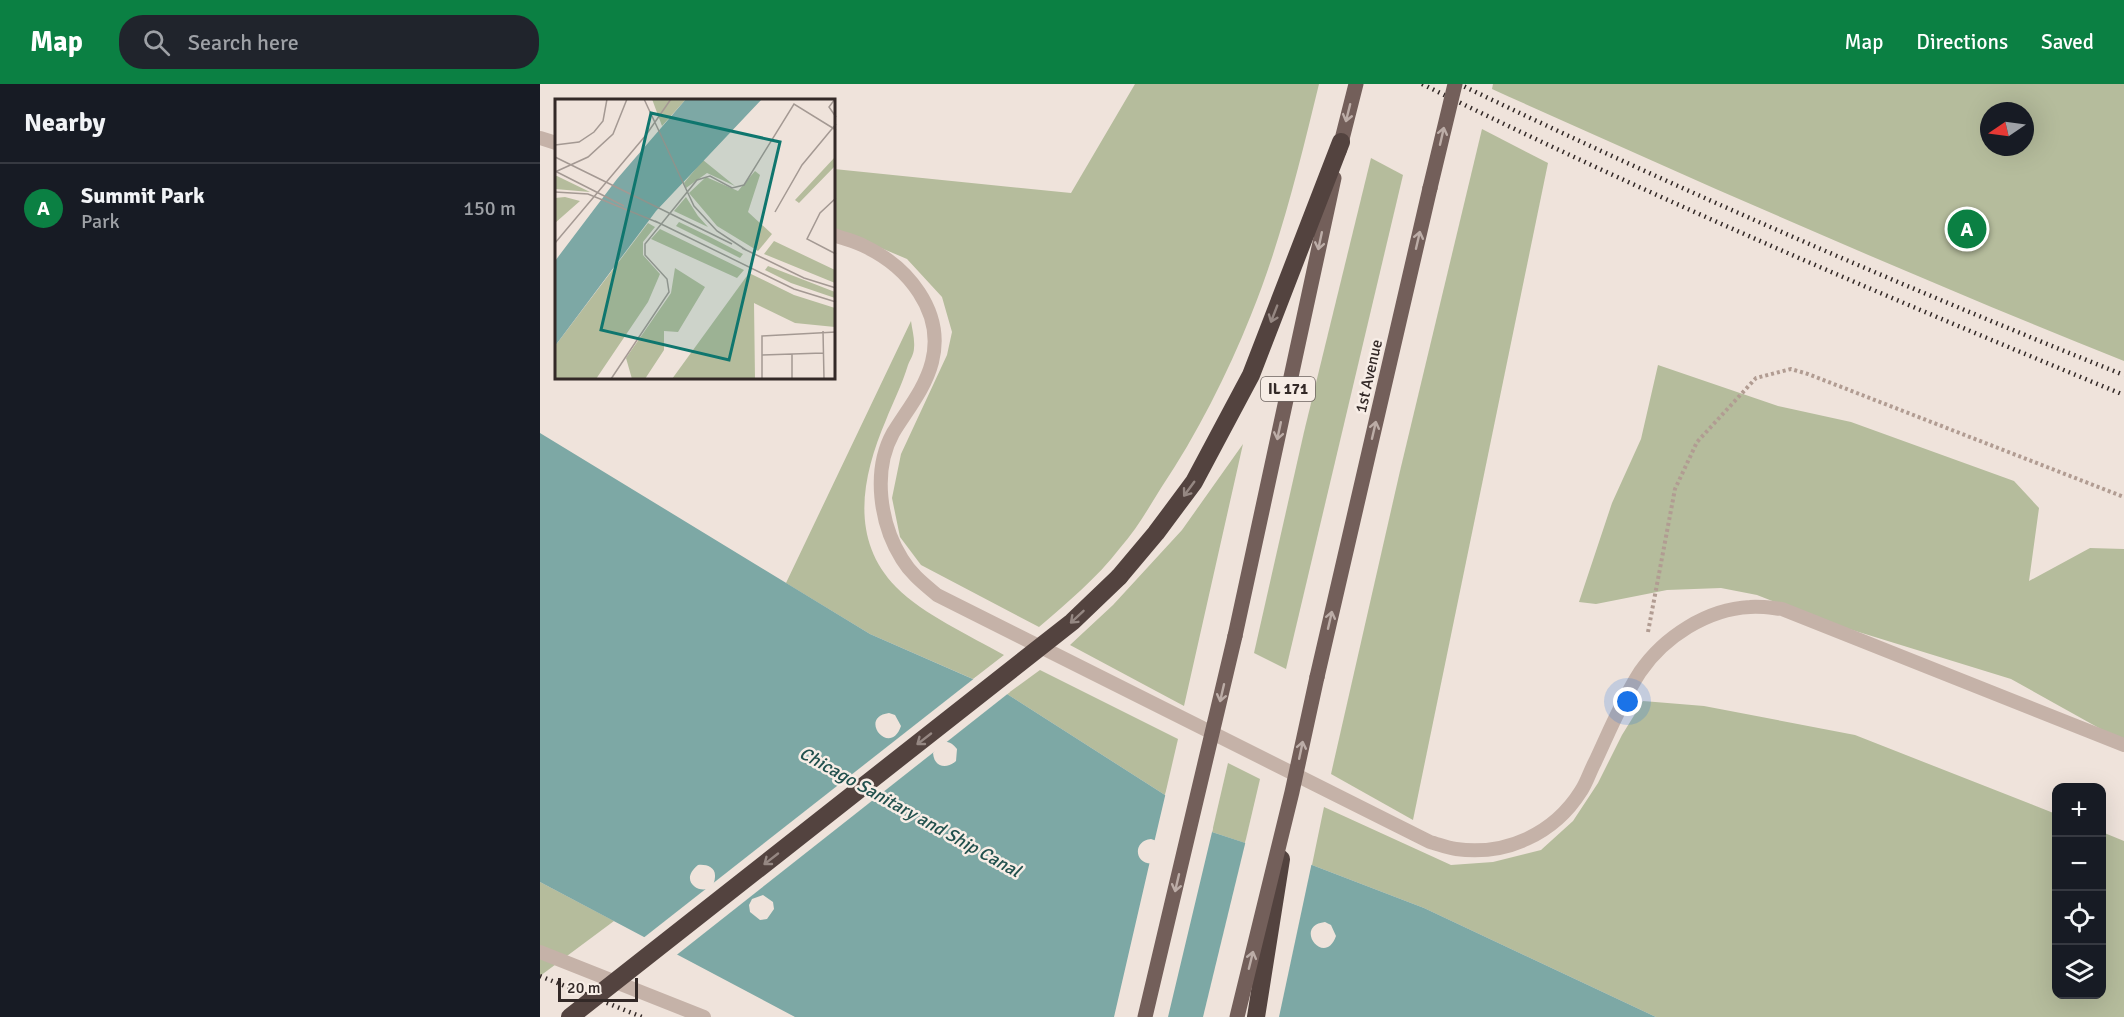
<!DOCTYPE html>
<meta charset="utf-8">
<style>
:root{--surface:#171b24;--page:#20242c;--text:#f1f3f6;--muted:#9ea1a6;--line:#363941;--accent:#0b8043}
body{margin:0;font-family:Signika,sans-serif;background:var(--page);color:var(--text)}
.controls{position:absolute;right:18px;bottom:18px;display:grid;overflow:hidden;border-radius:12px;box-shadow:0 6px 24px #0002}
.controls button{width:54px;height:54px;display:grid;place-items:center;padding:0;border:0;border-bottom:2px solid var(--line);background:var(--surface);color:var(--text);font:30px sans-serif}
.compass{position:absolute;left:1440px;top:18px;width:54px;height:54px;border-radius:50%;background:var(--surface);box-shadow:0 6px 24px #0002;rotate:257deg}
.scale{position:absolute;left:18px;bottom:15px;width:80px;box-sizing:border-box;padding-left:6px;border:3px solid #332927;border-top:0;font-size:16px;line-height:21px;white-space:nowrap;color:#332927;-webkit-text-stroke:4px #f7ede6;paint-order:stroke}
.you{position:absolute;left:1088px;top:618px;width:21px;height:21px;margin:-15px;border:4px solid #fff;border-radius:50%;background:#1a73e8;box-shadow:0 0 0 9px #1a73e833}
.badge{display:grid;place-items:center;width:39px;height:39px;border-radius:50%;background:var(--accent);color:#fff;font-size:20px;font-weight:700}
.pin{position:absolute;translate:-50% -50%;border:3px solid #fff;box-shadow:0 2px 6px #0006}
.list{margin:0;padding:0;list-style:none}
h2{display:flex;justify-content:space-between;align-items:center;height:78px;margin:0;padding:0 24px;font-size:26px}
h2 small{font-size:20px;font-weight:400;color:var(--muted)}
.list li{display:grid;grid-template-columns:39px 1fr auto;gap:18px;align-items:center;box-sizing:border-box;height:90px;padding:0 24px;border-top:2px solid var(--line)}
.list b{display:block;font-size:22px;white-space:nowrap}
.list p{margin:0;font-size:20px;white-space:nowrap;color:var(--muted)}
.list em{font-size:20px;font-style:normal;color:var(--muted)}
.icon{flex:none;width:33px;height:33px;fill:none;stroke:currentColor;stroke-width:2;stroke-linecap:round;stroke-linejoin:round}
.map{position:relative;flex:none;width:1584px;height:933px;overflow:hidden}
header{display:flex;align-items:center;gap:36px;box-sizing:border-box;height:84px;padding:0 30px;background:var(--accent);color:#fff}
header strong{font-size:28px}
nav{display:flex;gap:33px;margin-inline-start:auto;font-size:21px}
.search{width:420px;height:54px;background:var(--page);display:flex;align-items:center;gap:15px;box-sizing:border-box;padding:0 21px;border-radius:24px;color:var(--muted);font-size:22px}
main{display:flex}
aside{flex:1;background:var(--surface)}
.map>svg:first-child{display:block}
.green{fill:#b5bc9c;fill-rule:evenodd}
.water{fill:#7da8a5;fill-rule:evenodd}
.pier{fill:#efe3db}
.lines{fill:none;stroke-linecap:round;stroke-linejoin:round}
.path{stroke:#b19c92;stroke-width:4;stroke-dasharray:3 3;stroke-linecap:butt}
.lane{stroke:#c5b2a8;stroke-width:14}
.primary{stroke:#735f5a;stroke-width:15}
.highway{stroke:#53433f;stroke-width:18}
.rail{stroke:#332927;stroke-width:4.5;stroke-dasharray:1.5 4.5;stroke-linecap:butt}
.primary-bridge{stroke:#735f5a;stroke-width:15}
.highway-bridge{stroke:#53433f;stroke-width:18}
.oneway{stroke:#bcada7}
.oneway2{stroke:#958782}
.labels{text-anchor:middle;stroke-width:5;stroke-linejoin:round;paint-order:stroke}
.shield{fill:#f7ede6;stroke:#6e6460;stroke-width:1.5}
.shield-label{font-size:15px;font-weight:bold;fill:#332927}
.street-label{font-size:16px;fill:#332927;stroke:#f7ede6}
.water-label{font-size:18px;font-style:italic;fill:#21504d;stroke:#f7ede6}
.inset-road{fill:none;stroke:#a49993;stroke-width:1.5}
.view{fill:#0f766e;fill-opacity:0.15;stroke:#0f766e;stroke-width:3}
.inset-edge{fill:none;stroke:#332927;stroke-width:3}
</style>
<header>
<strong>Map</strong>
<div class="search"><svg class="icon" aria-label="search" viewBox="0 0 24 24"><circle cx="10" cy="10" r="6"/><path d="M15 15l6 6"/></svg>Search here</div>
<nav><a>Map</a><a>Directions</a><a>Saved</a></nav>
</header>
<main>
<aside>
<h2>Nearby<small></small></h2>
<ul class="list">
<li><span class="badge">A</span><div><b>Summit Park</b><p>Park</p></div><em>150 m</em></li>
</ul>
</aside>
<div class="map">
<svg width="1584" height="933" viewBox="0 0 1584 933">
<rect width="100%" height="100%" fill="#efe3db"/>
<!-- green -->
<g class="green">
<path d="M595,0H779C760,78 741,157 711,231C687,291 657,350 621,404C608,425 596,446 580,464C557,494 527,519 499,543L381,481L360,453L352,414L361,370L407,271L412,248L402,213L367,175L294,144V85L531,109Z"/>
<path d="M953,0H1584V277C1371,192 1161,99 952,5ZM1449,27H1485V63H1449Z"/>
<path d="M942,45L1008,79L873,736L791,690L860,387Z"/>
<path d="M831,74L863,91L746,585L714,569L764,348Z"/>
<path d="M371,237C372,245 375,255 374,264C374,270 370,276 368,281C362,301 353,318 346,336C322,392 309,455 356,503C384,531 429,551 464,571L433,595L330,550L246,499Z"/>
<path d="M1118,281L1238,322L1311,338L1474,397L1499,424L1489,497L1550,464L1584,465V658L1471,595L1283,537L1217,511L1181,504L1127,506L1056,520L1039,518L1072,419L1101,355Z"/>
<path d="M703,360L644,622L530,561L573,521L642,446Z"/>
<path d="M500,586L638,655L625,711L467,610Z"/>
<path d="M1103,617L1164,622L1315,651L1516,730V910H1562V748L1584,757V933H1116L884,824L772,781L784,723L911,781L953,778L1001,766L1033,737L1058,699L1082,651Z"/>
<path d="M688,679L720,695L705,759L672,748Z"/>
<path d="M0,798L74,837L0,892Z"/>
</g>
<!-- water -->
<path class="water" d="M0,349L330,550L467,610L625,711L672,748L772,781L884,824L1116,933H255L0,798ZM349,629L355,631L361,642C350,674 317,633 349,629ZM401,658C409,657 412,659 417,665L416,677C406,686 394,683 393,669ZM611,755L617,757L623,768L615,779C595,783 591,757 611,755ZM158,781C166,780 176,783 175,793C174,818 133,801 158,781ZM223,811L233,818L234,825L227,835L220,836L210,828L209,821L212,815ZM785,838L791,841L796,852C785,884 752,842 785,838Z"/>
<!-- pier -->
<g class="pier">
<path d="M436,593L470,608L134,873L102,855Z"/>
<path d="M626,708L673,744L628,933H574L610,777L618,773L620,768L619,764L614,759Z"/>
<path d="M706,756L772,778L739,933H663Z"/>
</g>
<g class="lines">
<!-- path -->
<path class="path" d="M1108,548L1135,405L1157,358L1216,294L1251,285L1268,290L1584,413"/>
<!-- lane -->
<g class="lane">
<path d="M0,54L16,59"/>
<path d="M294,151C304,155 315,157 324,162C367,182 405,227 392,278C385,305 367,326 353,349C332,387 340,440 362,475C371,490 384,500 397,511L890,758C898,760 907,764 916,765C966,772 1014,750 1041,707C1047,698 1050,687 1055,678C1069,648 1082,616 1100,588C1124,553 1167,525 1210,523C1221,522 1232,524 1242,525L1584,661"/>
<path d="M0,868L164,933"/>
</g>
<!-- primary -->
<g class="primary">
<path d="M799,67L816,0"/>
<path d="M695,552L794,94"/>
<path d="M777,593L890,104"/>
</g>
<!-- highway -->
<g class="highway">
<path d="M579,493L616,449L654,398L711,291L801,58"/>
<path d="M716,933L741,775"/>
</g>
<!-- rail -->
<g class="rail">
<path d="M882,0C1112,114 1347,213 1584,311"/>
<path d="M919,0C1137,105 1359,201 1584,291"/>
<path d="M0,892L102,933"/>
</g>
<!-- primary-bridge -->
<g class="primary-bridge">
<path d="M890,104L915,0"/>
<path d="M605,933L695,552"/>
<path d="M697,933L752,708L777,593"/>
</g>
<!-- highway-bridge -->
<path class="highway-bridge" d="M30,933L532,538L579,493"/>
</g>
<!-- one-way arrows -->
<defs><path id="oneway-shaft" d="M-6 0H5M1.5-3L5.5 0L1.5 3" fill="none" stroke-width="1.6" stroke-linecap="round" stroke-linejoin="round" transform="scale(1.5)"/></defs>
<g class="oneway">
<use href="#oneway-shaft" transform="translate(808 29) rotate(104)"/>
<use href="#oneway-shaft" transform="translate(902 52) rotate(-77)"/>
<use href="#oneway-shaft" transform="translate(878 156) rotate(-77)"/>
<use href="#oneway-shaft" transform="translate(780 157) rotate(102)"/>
<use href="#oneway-shaft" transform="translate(834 346) rotate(-77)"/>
<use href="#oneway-shaft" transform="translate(739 347) rotate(102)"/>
<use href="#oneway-shaft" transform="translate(790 536) rotate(-77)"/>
<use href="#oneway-shaft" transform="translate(682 609) rotate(103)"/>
<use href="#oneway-shaft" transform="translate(761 666) rotate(-78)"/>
<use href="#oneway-shaft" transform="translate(637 799) rotate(103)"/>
<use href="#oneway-shaft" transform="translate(711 876) rotate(-76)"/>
</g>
<g class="oneway2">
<use href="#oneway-shaft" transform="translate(734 230) rotate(111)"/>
<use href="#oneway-shaft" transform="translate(649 405) rotate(126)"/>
<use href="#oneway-shaft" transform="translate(537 533) rotate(137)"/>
<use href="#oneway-shaft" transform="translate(384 655) rotate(142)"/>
<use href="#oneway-shaft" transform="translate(231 775) rotate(142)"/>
</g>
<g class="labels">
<!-- shield labels -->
<rect class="shield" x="721" y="293" width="54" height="24" rx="4.5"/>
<g class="shield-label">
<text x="748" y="310">IL 171</text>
</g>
<!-- street labels -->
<g class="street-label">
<text transform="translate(828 292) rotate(-77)" y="6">1st Avenue</text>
</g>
<!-- water labels -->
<g class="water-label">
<text transform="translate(370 728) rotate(29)" y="6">Chicago Sanitary and Ship Canal</text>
</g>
</g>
<!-- overview -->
<g transform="translate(15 15)">
<rect width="280" height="280" fill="#efe3db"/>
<path d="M97,0H131L107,27ZM280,58V67L244,104L240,101ZM148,61L180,87L152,74L131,89L129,84ZM200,72L205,76L193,113L217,135L203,152L162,127L134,94L151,78L183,92ZM0,77H2L35,93L0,90ZM10,98L25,102L0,124V99ZM131,98L143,117L153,128L119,112ZM124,123L153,137L188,155L185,159L121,127ZM93,124L100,128L88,143V156L105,175L93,203L41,280H0V247ZM105,130L144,149L189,171L182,179L96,140ZM219,142L280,171V184L209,155ZM213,167L280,193V199L236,184L210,171ZM120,169L150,188L123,233L109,232V251L90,280H77L71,259L116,194ZM194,174L239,196L280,209V228L240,224L199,204L200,280H117Z" fill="#b5bc9c"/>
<path d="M131,0H207L101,112L0,247V162L62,80Z" fill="#7da8a5"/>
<path class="inset-road" d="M89,0L139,107L162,132L191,151M280,0L274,8L281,18M0,46L24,43L39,33L48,22L52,0M0,58L177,145M0,72L69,107M0,73L33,58L58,35L72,0M0,93L33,95L104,124M281,99L265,114L252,140L281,155M220,113L247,66L281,25M100,122L239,190L281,203M0,144L91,36L116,0M187,149L249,179L281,189M268,232L269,280M237,255V280M207,256L268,254M56,280L114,193L112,180L90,156V145L142,81L155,77L177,89L189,86L239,5L281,31M207,280V237L281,233"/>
<path class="view" d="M96,14L225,43L174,261L46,231Z"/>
<rect width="280" height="280" class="inset-edge"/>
</g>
</svg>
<div class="controls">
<button>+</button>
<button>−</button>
<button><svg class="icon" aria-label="locate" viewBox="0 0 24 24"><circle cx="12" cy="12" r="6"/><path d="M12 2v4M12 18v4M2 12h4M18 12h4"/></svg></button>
<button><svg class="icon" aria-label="layers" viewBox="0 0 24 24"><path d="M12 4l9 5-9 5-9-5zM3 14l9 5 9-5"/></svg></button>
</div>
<svg class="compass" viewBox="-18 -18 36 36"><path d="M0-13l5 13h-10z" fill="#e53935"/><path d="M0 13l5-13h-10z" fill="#9ea1a6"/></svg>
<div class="scale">20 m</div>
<div class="you"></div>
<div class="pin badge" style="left:1427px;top:145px">A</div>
</div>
</main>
